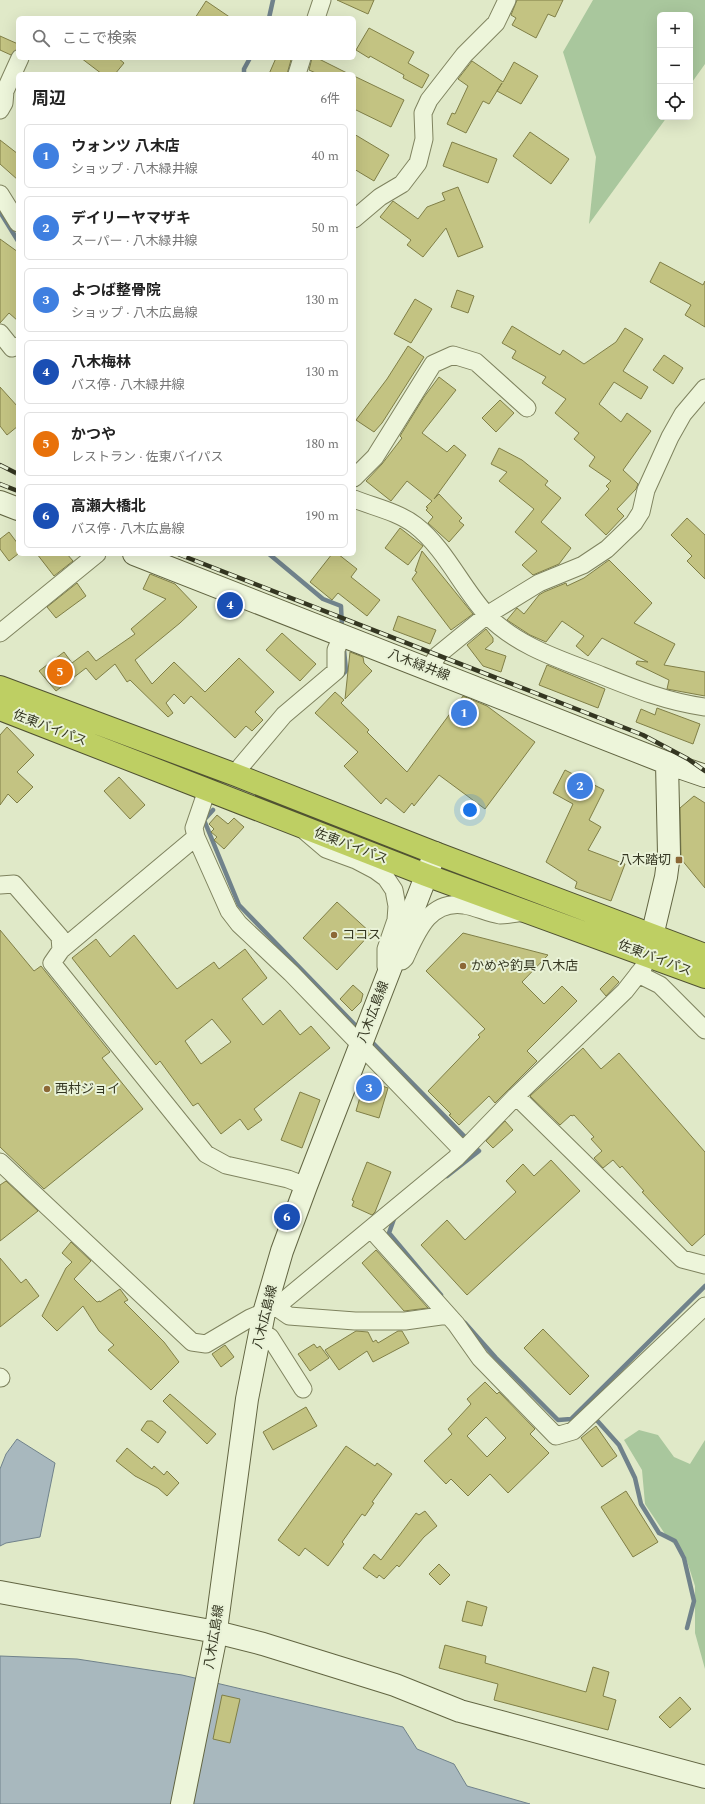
<!DOCTYPE html>
<html lang="ja">
<head>
<meta charset="utf-8">
<style>
  body { margin:0; font-family:Spectral,"Noto Sans JP",serif; background:#f2f2f2; color:#222 }
  .controls { position:absolute; right:12px; top:12px; display:grid; overflow:hidden; border-radius:6px; box-shadow:0 4px 16px #0002 }
  .controls button { width:36px; height:36px; display:grid; place-items:center; padding:0; border:0; border-bottom:1px solid #e0e0e0; background:#fff; color:#222; font:20px sans-serif }
  .you { position:absolute; left:470px; top:810px; width:14px; height:14px; margin:-10px; border:3px solid #fff; border-radius:50%; background:#1a73e8; box-shadow:0 0 0 6px #1a73e833 }
  .badge { display:grid; place-items:center; width:26px; height:26px; border-radius:50%; background:#ea580c; color:#fff; font-size:13px; font-weight:700 }
  .pin { position:absolute; translate:-50% -50%; border:2px solid #fff; box-shadow:0 1px 4px #0006 }
  .list { margin:0; padding:0; list-style:none }
  h2 { display:flex; justify-content:space-between; align-items:center; height:52px; margin:0; padding:0 16px; font-size:17px }
  h2 small { font-size:13px; font-weight:400; color:#767676 }
  .list li { display:grid; grid-template-columns:26px 1fr auto; gap:12px; align-items:center; box-sizing:border-box; height:64px; margin:0 8px 8px; padding:0 8px; border:1px solid #e0e0e0; border-radius:6px }
  .list b { display:block; font-size:15px; white-space:nowrap }
  .list p { margin:0; font-size:13px; white-space:nowrap; color:#767676 }
  .list em { font-size:13px; font-style:normal; color:#767676 }
  .icon { flex:none; width:22px; height:22px; fill:none; stroke:currentColor; stroke-width:2; stroke-linecap:round; stroke-linejoin:round }
  .map { position:relative; flex:none; width:705px; height:1804px; overflow:hidden }
  .search { position:absolute; background:#fff; box-shadow:0 4px 16px #0002; left:16px; top:16px; width:340px; height:44px; display:flex; align-items:center; gap:10px; box-sizing:border-box; padding:0 14px; border-radius:6px; color:#767676; font-size:15px }
  .panel { position:absolute; background:#fff; box-shadow:0 4px 16px #0002; left:16px; top:72px; width:340px; height:484px; border-radius:6px }
  .map>svg:first-child { display:block }
  .green { fill:#a9c79d }
  .water { fill:#a8b8be; stroke:#70828b }
  .lines { fill:none; stroke-linecap:round; stroke-linejoin:round }
  .stream { stroke:#70828b; stroke-width:4.5 }
  .building { fill:#c3c382; stroke:#807f47; fill-rule:evenodd }
  .street-casing { stroke:#7f835f; stroke-width:19 }
  .secondary-casing { stroke:#626542; stroke-width:24 }
  .highway-casing { stroke:#505232; stroke-width:24 }
  .street { stroke:#edf5da; stroke-width:17 }
  .secondary { stroke:#edf5da; stroke-width:22 }
  .highway { stroke:#becf63; stroke-width:22 }
  .rail-casing { stroke:#343621; stroke-width:4.5 }
  .rail { stroke:#e9f2d7; stroke-width:3; stroke-dasharray:9; stroke-linecap:butt }
  .poi-dot { fill:#8c6836; stroke:#e9f2d7; stroke-width:1.5 }
  .labels { text-anchor:middle; dominant-baseline:central; stroke-width:4; stroke-linejoin:round; paint-order:stroke }
  .street-label { font-size:13px; fill:#343621; stroke:#e9f2d7 }
  .poi-label { font-size:13px; fill:#343621; stroke:#e9f2d7; text-anchor:start }
</style>
</head>
<body>
<div class="map">
<svg width="705" height="1804" viewBox="0 0 705 1804">
  <rect width="100%" height="100%" fill="#e0e9c8"/>
  <path class="green" d="M593,0H705V64L690,85V15H660V117H667L589,224L596,157L563,52Z
    M639,1430L658,1435L674,1457L690,1464L705,1440V1669L695,1633V1586L685,1555L667,1537L645,1504L642,1470L624,1440Z"/>
  <path class="water" d="M17,1439L55,1463L40,1537L6,1543L0,1546V1469L6,1454Z
    M0,1656L77,1659L182,1675L403,1727L417,1749L454,1764L467,1786L530,1804H0Z"/>
  <g class="lines">
    <path class="stream" d="M269,18L273,0
      M244,74V69L250,58
      M0,212L18,241
      M269,554L323,599L341,606L342,628
      M341,676L346,671L344,650
      M213,810L204,820L239,905L359,1029
      M370,1040L468,1140
      M447,1176L479,1151L474,1146
      M395,1216L389,1233L441,1295
      M465,1323L496,1358L558,1420L571,1419L705,1286
      M593,1416L619,1445L635,1478L641,1504L659,1533L675,1541L684,1558L694,1601L687,1628"/>
  </g>
  <path class="building" d="M337,0H374L368,14Z
    M517,0H563L555,17L548,14L536,38L512,25L516,18L511,15Z
    M206,1L231,18H195Z
    M369,28L414,52L408,63L429,75L422,88L403,78L404,75L370,56L369,58L356,50Z
    M0,36L18,44L17,49L11,55L0,50Z
    M81,58H118L124,63L115,74H102Z
    M276,58H286L291,60L287,74H269Z
    M312,58H317L349,74H318L309,70Z
    M472,61L503,82L514,62L538,76L521,104L497,91L502,83L489,104L483,101L466,133L447,124L452,113L455,114L468,86L458,79Z
    M354,76L404,100L391,127L354,109Z
    M530,132L569,159L551,184L513,156Z
    M354,134L389,155L374,181L354,169Z
    M0,140L18,154V180L0,164Z
    M452,142L497,159L488,183L443,166Z
    M458,187L483,247L458,257L446,228L423,257L407,245L411,240L380,217L393,201L418,219L427,207L445,200L442,193Z
    M0,239L18,252V321L9,313L0,323Z
    M660,262L703,285L705,281V327L685,315L691,305L650,282Z
    M457,290L474,296L468,313L451,307Z
    M415,299L432,309L411,343L394,334Z
    M512,326L560,355L563,350L584,364L616,342L625,328L643,339L623,371L648,387L641,399L614,382L599,404L621,422L627,413L651,431L623,470L638,484L636,489L617,509L624,516L606,535L585,515L609,489L606,486L611,481L589,466L595,457L574,439L579,433L555,413L566,399L542,383L546,377L512,358L516,351L502,343Z
    M408,346L424,357L382,423L374,432L356,420L387,379Z
    M664,355L683,368L673,384L653,370Z
    M439,377L456,390L422,433L447,452L454,445L466,455L434,499L439,494L462,518L459,521L464,525L449,542L428,523L433,517L426,510L428,508L426,507L432,501L407,481L391,501L366,481L382,464L402,438L400,436L424,397Z
    M0,387L18,407V426L7,435L0,426Z
    M500,400L514,413L496,432L482,418Z
    M499,448L522,460L548,481L545,485L561,498L541,522L571,548L559,564L533,575L522,565L537,551L515,532L534,509L499,481L507,472L491,464Z
    M687,518L705,535V579L687,561L692,556L671,535Z
    M400,528L423,546L408,565L385,548Z
    M9,532L18,544V554L9,561L0,549V539Z
    M422,551L473,614L451,630L412,579L417,572L415,571Z
    M37,554H67L73,561L54,576Z
    M332,554H338L357,569L351,577L380,600L367,616L338,593L332,600L310,582Z
    M609,560L652,603L634,623L675,644L664,665L705,672V696L667,689L669,680L636,664L637,661L648,662L602,638L588,656L576,646L584,636L562,621L546,642L530,635L507,620L517,608L524,614L539,595L544,592L566,583L567,586L584,578Z
    M150,574L175,584L197,607L180,623L135,660L152,684L174,662L205,692L239,658L274,692L255,712L263,720L252,731L246,726L235,738L191,696L184,704L174,694L166,703L173,713L168,717L130,680L127,682L115,664L96,680L86,668L56,691L39,671L64,652L72,663L88,651L96,661L135,634L131,629L166,599L143,589Z
    M77,583L86,596L56,618L47,607Z
    M398,616L436,630L430,644L393,630Z
    M486,629L493,638V642L485,649L506,656L501,672L483,666L467,645Z
    M282,633L316,664L300,681L266,650Z
    M350,652L363,657L364,663L372,671L345,699Z
    M547,665L605,689L598,708L539,685Z
    M335,692L344,700L341,703L369,730L367,732L407,772L463,696L487,706L535,742L485,809L439,775L414,806L412,803L404,813L386,798L381,804L344,766L358,752L315,713Z
    M657,708L700,724L693,744L636,722L641,709L655,715Z
    M7,727L34,755L17,772L33,787L17,803L8,794L0,805V735Z
    M565,770L604,790L589,820L601,827L588,850L625,864L611,901L575,888L577,882L546,862L573,804L553,793Z
    M119,777L145,805L130,819L104,791Z
    M694,796L705,803V888L681,859L680,808Z
    M217,815L228,824L234,818L244,827L224,849L214,840L217,837L211,832L214,829L209,824Z
    M337,902L371,933L337,970L303,938Z
    M0,930L34,971L41,966L110,1052L102,1058L143,1109L44,1189L0,1147Z
    M463,933L548,955L522,982L544,1004L562,986L577,1001L527,1051L537,1061L495,1103L489,1096L459,1125L449,1115L451,1114L428,1091L480,1037L478,1035L485,1029L426,971Z
    M134,935L177,989L214,962L219,969L245,949L267,978L242,999L263,1025L280,1010L300,1035L311,1026L330,1048L254,1109L262,1120L248,1130L240,1119L221,1134L198,1103L193,1106L160,1061L156,1065L72,958L96,939L110,957ZM212,1019L231,1042L201,1064L185,1041Z
    M613,976L619,982L606,996L600,989Z
    M353,985L363,994L361,1002L352,1011L340,999Z
    M583,1048L601,1069L619,1053L705,1152V1234L692,1246L642,1192L644,1191L622,1166L620,1168L613,1160L603,1168L594,1158L602,1151L591,1139L594,1137L574,1115L572,1116L571,1115L560,1125L530,1096Z
    M365,1080L388,1088L379,1118L356,1111Z
    M300,1092L320,1100L302,1148L281,1140Z
    M505,1121L513,1130L493,1148L486,1141Z
    M551,1160L580,1191L467,1295L421,1245L447,1220L465,1240L516,1192L506,1181L523,1164L534,1176Z
    M367,1162L391,1172L375,1212L372,1215L352,1206L354,1201L352,1200Z
    M6,1181L38,1211L0,1241V1185Z
    M71,1242L91,1261L74,1279L97,1302L100,1301V1302L120,1289L128,1300L124,1302L164,1342L179,1362L151,1390L108,1350L114,1345L99,1331L83,1306L57,1331L42,1316L66,1268L72,1262L62,1253Z
    M376,1250L428,1308L404,1311L362,1263Z
    M0,1258L21,1283L26,1279L39,1296L0,1327Z
    M543,1329L589,1376L570,1395L524,1348Z
    M356,1331L368,1332L373,1342L376,1340L378,1343L398,1331H402L409,1343L373,1362L367,1351L339,1370L325,1350Z
    M314,1344L317,1348L320,1346L329,1358L310,1371L298,1354Z
    M225,1345L234,1357L221,1367L212,1354Z
    M485,1382L497,1394L499,1392L535,1429L530,1434L549,1453L508,1493L490,1474L468,1496L451,1479L446,1484L424,1461L452,1434L448,1429L471,1404L467,1399ZM486,1417L506,1438L487,1457L467,1436Z
    M170,1394L216,1434L207,1444L163,1401Z
    M306,1407L317,1426L273,1450L263,1432Z
    M147,1421H152L166,1432L158,1443L141,1430Z
    M596,1426L617,1456L602,1467L581,1438Z
    M346,1446L375,1466L377,1463L392,1474L372,1502L374,1503L365,1516L362,1514L342,1542L344,1544L328,1566L305,1548L299,1556L278,1540Z
    M127,1448L152,1469L154,1466L164,1475L167,1471L179,1483L167,1496L158,1488L135,1476L116,1461Z
    M626,1491L658,1542L633,1557L601,1507Z
    M425,1511L437,1526L424,1537L399,1567L397,1565L384,1579L379,1575L377,1578L363,1568L374,1554L381,1560L416,1513L419,1515Z
    M439,1564L450,1575L440,1585L429,1574Z
    M467,1601L487,1607L482,1626L462,1621Z
    M445,1645L486,1656L485,1663L586,1692L593,1667L609,1672L603,1696L616,1700L608,1730L494,1700L498,1684L439,1668Z
    M222,1695L240,1699L230,1743L213,1739Z
    M680,1697L691,1709L670,1728L659,1717Z"/>
  <g class="lines">
    <g class="street-casing">
      <path id="street" d="M316,18L322,0
        M297,74L302,58
        M0,110L4,103L5,91L20,58
        M0,194L18,223
        M354,219L380,197L402,184L418,163L424,139L423,113L429,100L464,55L496,23L507,0
        M0,333L12,348L18,346
        M354,478L375,457L433,364L453,355L476,362L527,408
        M354,499C374,507 398,512 415,525C445,548 462,588 487,615C517,646 559,659 598,674C633,688 667,702 705,707
        M0,633L97,554
        M429,669L438,655L487,615L539,583L583,565L607,549L634,523L641,512L646,490L670,437L683,414L705,388
        M236,775L241,766L284,715L336,671V650L342,636
        M207,790L194,828L196,837L229,911L239,924L291,973L463,1151
        M306,832L326,849L356,860L375,870L386,878L394,890L397,906L396,920L386,949V967
        M0,885L14,884L60,937L61,950L52,963L206,1154L226,1165L288,1179L306,1186
        M61,950L196,837
        M402,961L405,958C417,932 429,900 464,905C476,907 488,913 500,915C508,915 517,913 525,912
        M638,974L660,985L705,1030
        M516,1096L682,1259L705,1265
        M0,1162L192,1342L206,1344L250,1318L276,1307L456,1158L516,1096L625,991L643,968L648,955
        M371,1229L456,1324L480,1358L556,1436L573,1431L705,1306
        M276,1307L289,1316L355,1321H405L448,1315
        M260,1332L270,1337L303,1389
        M0,1377L1,1378"/>
    </g>
    <g class="secondary-casing">
      <path id="secondary" d="M0,502L18,509
        M134,554L667,763L705,776
        M648,953L666,877L669,854L667,763
        M0,1592L216,1632L263,1644L395,1685L460,1711L705,1777
        M182,1804L214,1645L247,1399L264,1313L282,1251L306,1186L435,853"/>
    </g>
    <g class="highway-casing">
      <path id="highway" d="M0,687L236,775L435,853L705,955
        M0,709L426,875L705,977"/>
    </g>
    <use href="#street" class="street"/>
    <use href="#secondary" class="secondary"/>
    <use href="#highway" class="highway"/>
    <g class="rail-casing">
      <path id="rail" d="M0,465L18,474
        M0,484L18,491
        M178,554L643,735L688,759L705,771"/>
    </g>
    <use href="#rail" class="rail"/>
  </g>
  <g class="poi-dot">
    <rect x="675" y="856" width="8" height="8" rx="2"/>
    <circle cx="334" cy="935" r="4"/>
    <circle cx="463" cy="966" r="4"/>
    <circle cx="47" cy="1089" r="4"/>
  </g>
  <g class="labels">
    <g class="street-label">
      <text transform="translate(419 665) rotate(21)">八木緑井線</text>
      <text transform="translate(50 728) rotate(21)">佐東バイパス</text>
      <text transform="translate(351 846) rotate(21)">佐東バイパス</text>
      <text transform="translate(655 958) rotate(21)">佐東バイパス</text>
      <text transform="translate(373 1012) rotate(-69)">八木広島線</text>
      <text transform="translate(265 1317) rotate(-76)">八木広島線</text>
      <text transform="translate(214 1637) rotate(-81)">八木広島線</text>
    </g>
    <g class="poi-label">
      <text x="671" y="860" text-anchor="end">八木踏切</text>
      <text x="342" y="935">ココス</text>
      <text x="471" y="966">かめや釣具 八木店</text>
      <text x="55" y="1089">西村ジョイ</text>
    </g>
  </g>
</svg>
<div class="controls">
<button>+</button>
<button>−</button>
<button><svg class="icon" aria-label="locate" viewBox="0 0 24 24"><circle cx="12" cy="12" r="6"/><path d="M12 2v4M12 18v4M2 12h4M18 12h4"/></svg></button>
</div>
<div class="you"></div>
<div class="pin badge" style="left:464px;top:713px;background:#3f7fe0">1</div>
<div class="pin badge" style="left:580px;top:786px;background:#3f7fe0">2</div>
<div class="pin badge" style="left:369px;top:1088px;background:#3f7fe0">3</div>
<div class="pin badge" style="left:230px;top:605px;background:#1a4fb4">4</div>
<div class="pin badge" style="left:60px;top:672px;background:#e8710a">5</div>
<div class="pin badge" style="left:287px;top:1217px;background:#1a4fb4">6</div>
<div class="search"><svg class="icon" aria-label="search" viewBox="0 0 24 24"><circle cx="10" cy="10" r="6"/><path d="M15 15l6 6"/></svg>ここで検索</div>
<section class="panel">
<h2>周辺<small>6件</small></h2>
<ul class="list">
<li><span class="badge" style="background:#3f7fe0">1</span><div><b>ウォンツ 八木店</b><p>ショップ · 八木緑井線</p></div><em>40 m</em></li>
<li><span class="badge" style="background:#3f7fe0">2</span><div><b>デイリーヤマザキ</b><p>スーパー · 八木緑井線</p></div><em>50 m</em></li>
<li><span class="badge" style="background:#3f7fe0">3</span><div><b>よつば整骨院</b><p>ショップ · 八木広島線</p></div><em>130 m</em></li>
<li><span class="badge" style="background:#1a4fb4">4</span><div><b>八木梅林</b><p>バス停 · 八木緑井線</p></div><em>130 m</em></li>
<li><span class="badge" style="background:#e8710a">5</span><div><b>かつや</b><p>レストラン · 佐東バイパス</p></div><em>180 m</em></li>
<li><span class="badge" style="background:#1a4fb4">6</span><div><b>高瀬大橋北</b><p>バス停 · 八木広島線</p></div><em>190 m</em></li>
</ul>
</section>
</div>
</body>
</html>
